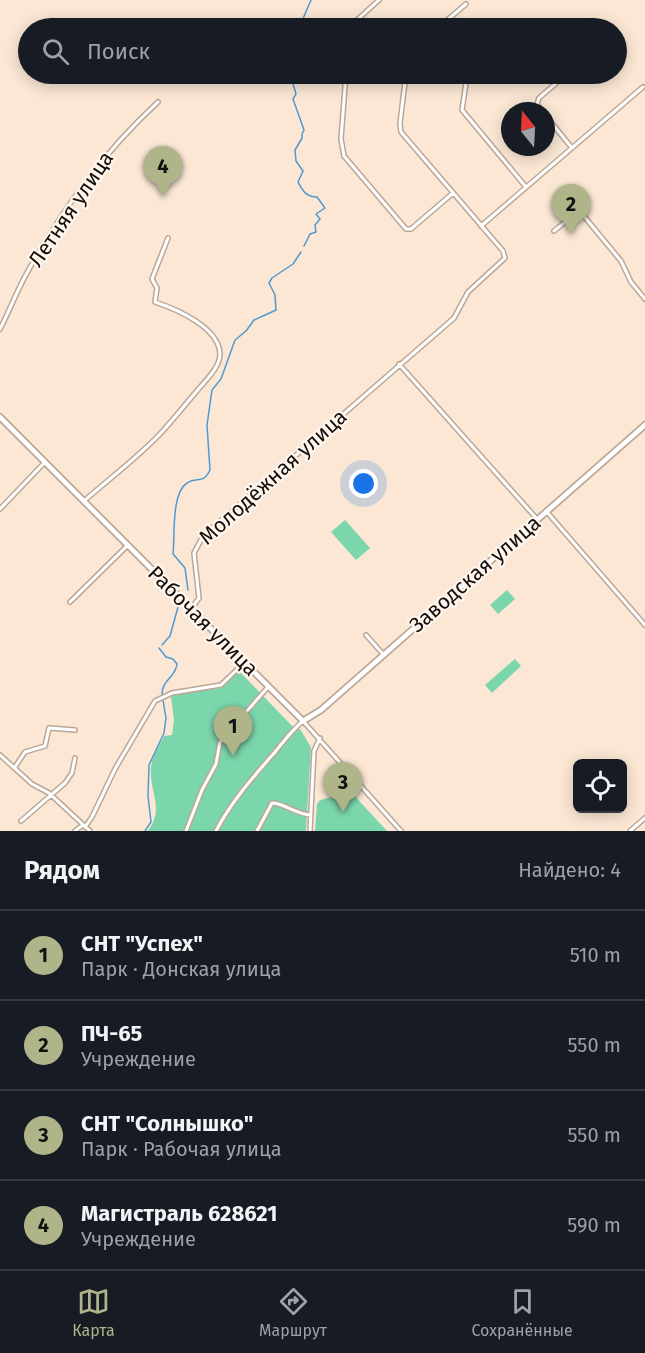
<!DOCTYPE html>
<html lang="ru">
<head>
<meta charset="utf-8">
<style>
  body { margin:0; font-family:"Fira Sans",sans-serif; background:#242831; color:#f1f3f6 }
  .controls { position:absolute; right:18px; bottom:18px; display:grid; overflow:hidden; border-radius:9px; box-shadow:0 3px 15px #0003 }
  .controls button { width:54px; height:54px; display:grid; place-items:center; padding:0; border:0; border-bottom:2px solid #363941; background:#171b24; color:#f1f3f6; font:30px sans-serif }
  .compass { position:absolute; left:501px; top:102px; width:54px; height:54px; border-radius:50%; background:#171b24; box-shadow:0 3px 15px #0003; rotate:342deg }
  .you { position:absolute; left:364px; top:484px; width:21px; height:21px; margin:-15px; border:4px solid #fff; border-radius:50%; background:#1a73e8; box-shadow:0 0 0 9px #1a73e833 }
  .badge { display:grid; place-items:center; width:39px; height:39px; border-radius:50%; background:#b0b489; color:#111; font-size:20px; font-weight:700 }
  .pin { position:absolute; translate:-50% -50px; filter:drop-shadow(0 2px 3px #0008) }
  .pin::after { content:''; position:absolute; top:32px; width:21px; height:18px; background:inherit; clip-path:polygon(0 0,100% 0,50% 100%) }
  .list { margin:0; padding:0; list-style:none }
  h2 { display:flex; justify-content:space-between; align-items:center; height:78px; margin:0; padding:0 24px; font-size:26px }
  h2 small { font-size:20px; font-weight:400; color:#9ea1a6 }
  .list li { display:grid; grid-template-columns:39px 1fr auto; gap:18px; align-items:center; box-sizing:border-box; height:90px; padding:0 24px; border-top:2px solid #363941 }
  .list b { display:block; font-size:22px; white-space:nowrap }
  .list p { margin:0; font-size:20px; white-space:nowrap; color:#9ea1a6 }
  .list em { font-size:20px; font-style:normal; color:#9ea1a6 }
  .icon { flex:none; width:33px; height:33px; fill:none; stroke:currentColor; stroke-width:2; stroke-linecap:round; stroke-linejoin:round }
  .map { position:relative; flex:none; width:645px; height:831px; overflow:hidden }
  .search { position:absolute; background:#171b24; box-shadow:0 3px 15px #0003; left:18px; right:18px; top:18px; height:66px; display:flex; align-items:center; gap:15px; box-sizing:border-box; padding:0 21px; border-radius:33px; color:#9ea1a6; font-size:22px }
  .sheet { height:438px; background:#171b24 }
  nav { display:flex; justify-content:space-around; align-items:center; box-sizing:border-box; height:84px; border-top:2px solid #363941; background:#171b24; font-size:16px; color:#9ea1a6 }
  nav a { display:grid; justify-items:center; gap:3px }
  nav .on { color:#b0b489 }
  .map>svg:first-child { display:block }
  .green { fill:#7bd6ac }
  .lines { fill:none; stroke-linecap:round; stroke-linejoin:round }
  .stream { stroke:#5099d1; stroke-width:1.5 }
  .street-casing { stroke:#bba796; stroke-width:6 }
  .secondary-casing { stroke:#bba796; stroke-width:8 }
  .street { stroke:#fff; stroke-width:3 }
  .secondary { stroke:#fff; stroke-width:4.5 }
  .labels { text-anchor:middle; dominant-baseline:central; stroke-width:4.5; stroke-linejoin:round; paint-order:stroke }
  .street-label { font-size:21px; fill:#130d07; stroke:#fff6ef }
</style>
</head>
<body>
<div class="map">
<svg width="645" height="831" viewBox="0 0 645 831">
  <rect width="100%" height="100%" fill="#fbe7d4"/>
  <path class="green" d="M345,520L370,548L356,560L331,532Z
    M507,590L515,599L498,614L490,605Z
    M515,659L521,666L492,693L485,685Z
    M239,671L295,729H300L311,747L306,831H148C165,807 149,793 151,767C152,757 160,745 164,736L172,735L174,720L171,697L173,694L223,686Z
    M351,792L387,831H315L317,804L320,800Z"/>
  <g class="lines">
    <path class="stream" d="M299,28L311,0
      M295,74L291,77L296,94L293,99L304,130L302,134V138L295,150L296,161L303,171L298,182C303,191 306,197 317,197L325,208L316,214L320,219L315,225L316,232L310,234L304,246
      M188,590L185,568L173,554C175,537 171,493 187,483C197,476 203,485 210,470L207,425L212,390L221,379L235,340L246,331L254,320L276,310L275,295L269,283L272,278L293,264L301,252
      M162,645L170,636L178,607
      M159,648L166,657L173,659L177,664C176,677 162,680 162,694
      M145,831L151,822L148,796L149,765L164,733L166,718L163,700"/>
    <g class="street-casing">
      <path id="street" d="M352,28L357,20L379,0
        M438,28L466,4
        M346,74L341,139L344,156L406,229H411L453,193
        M475,74L466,83L462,110L526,187
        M542,111L537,104L539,98L567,74
        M546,116L572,148
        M481,226L643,87
        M554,231L575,214L583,215L621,261L631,282L645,299
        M0,329C10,310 17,290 28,271C64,207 104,152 158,102
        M399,364L537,519
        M84,501C109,479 137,458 160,434C172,421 184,406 196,392C204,382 220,368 220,354C219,327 176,309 155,302L157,288L152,279L168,238
        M0,509L45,462
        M546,511L645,625
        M70,602L128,545
        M191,609L199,598L194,553L203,536L454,318L468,292L505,258L503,251L401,132L400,123L406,74
        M366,635L383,654
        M0,755L32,784L49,793L90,831
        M15,767L25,752L45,746L49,728L75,730
        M21,821L65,783L72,773L75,758
        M85,827L92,817L115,769L155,701L172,693L221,685L244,663
        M75,831L83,825
        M186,831L202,790L216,764L220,742L268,687
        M216,831C231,802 253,777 275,752C284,741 292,730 303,721L401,831
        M257,831L272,803C284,803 295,814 311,815
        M310,831L314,751L320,738
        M630,831L645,818"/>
    </g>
    <g class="secondary-casing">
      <path id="secondary" d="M0,417L303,721L321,710L645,425"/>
    </g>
    <use href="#street" class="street"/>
    <use href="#secondary" class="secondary"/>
  </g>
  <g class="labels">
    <g class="street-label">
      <text transform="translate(71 209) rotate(-56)">Летняя улица</text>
      <text transform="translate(273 477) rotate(-42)">Молодёжная улица</text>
      <text transform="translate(475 574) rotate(-41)">Заводская улица</text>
      <text transform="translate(203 621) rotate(45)">Рабочая улица</text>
    </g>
  </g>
</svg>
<div class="controls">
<button><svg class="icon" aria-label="locate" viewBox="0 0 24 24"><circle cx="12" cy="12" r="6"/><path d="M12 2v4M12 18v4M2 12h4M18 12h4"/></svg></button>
</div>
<svg class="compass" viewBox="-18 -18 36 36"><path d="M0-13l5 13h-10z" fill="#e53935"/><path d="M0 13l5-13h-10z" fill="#9ea1a6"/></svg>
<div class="you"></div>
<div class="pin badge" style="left:233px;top:756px">1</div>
<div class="pin badge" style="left:571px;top:234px">2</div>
<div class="pin badge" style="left:343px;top:812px">3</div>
<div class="pin badge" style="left:163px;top:196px">4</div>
<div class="search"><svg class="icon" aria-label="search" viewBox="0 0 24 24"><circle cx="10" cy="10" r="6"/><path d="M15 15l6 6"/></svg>Поиск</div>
</div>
<section class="sheet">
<h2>Рядом<small>Найдено: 4</small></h2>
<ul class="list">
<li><span class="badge">1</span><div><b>СНТ &quot;Успех&quot;</b><p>Парк · Донская улица</p></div><em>510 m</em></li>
<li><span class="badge">2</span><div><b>ПЧ-65</b><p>Учреждение</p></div><em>550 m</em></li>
<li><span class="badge">3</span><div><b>СНТ &quot;Солнышко&quot;</b><p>Парк · Рабочая улица</p></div><em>550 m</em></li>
<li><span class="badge">4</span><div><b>Магистраль 628621</b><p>Учреждение</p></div><em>590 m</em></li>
</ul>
</section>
<nav>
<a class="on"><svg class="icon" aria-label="map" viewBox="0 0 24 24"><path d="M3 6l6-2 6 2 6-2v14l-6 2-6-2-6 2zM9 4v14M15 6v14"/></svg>Карта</a>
<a><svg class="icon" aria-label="directions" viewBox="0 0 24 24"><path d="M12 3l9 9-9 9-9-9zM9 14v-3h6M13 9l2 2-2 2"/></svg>Маршрут</a>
<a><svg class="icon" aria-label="saved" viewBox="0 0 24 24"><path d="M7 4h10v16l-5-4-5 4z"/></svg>Сохранённые</a>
</nav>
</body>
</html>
